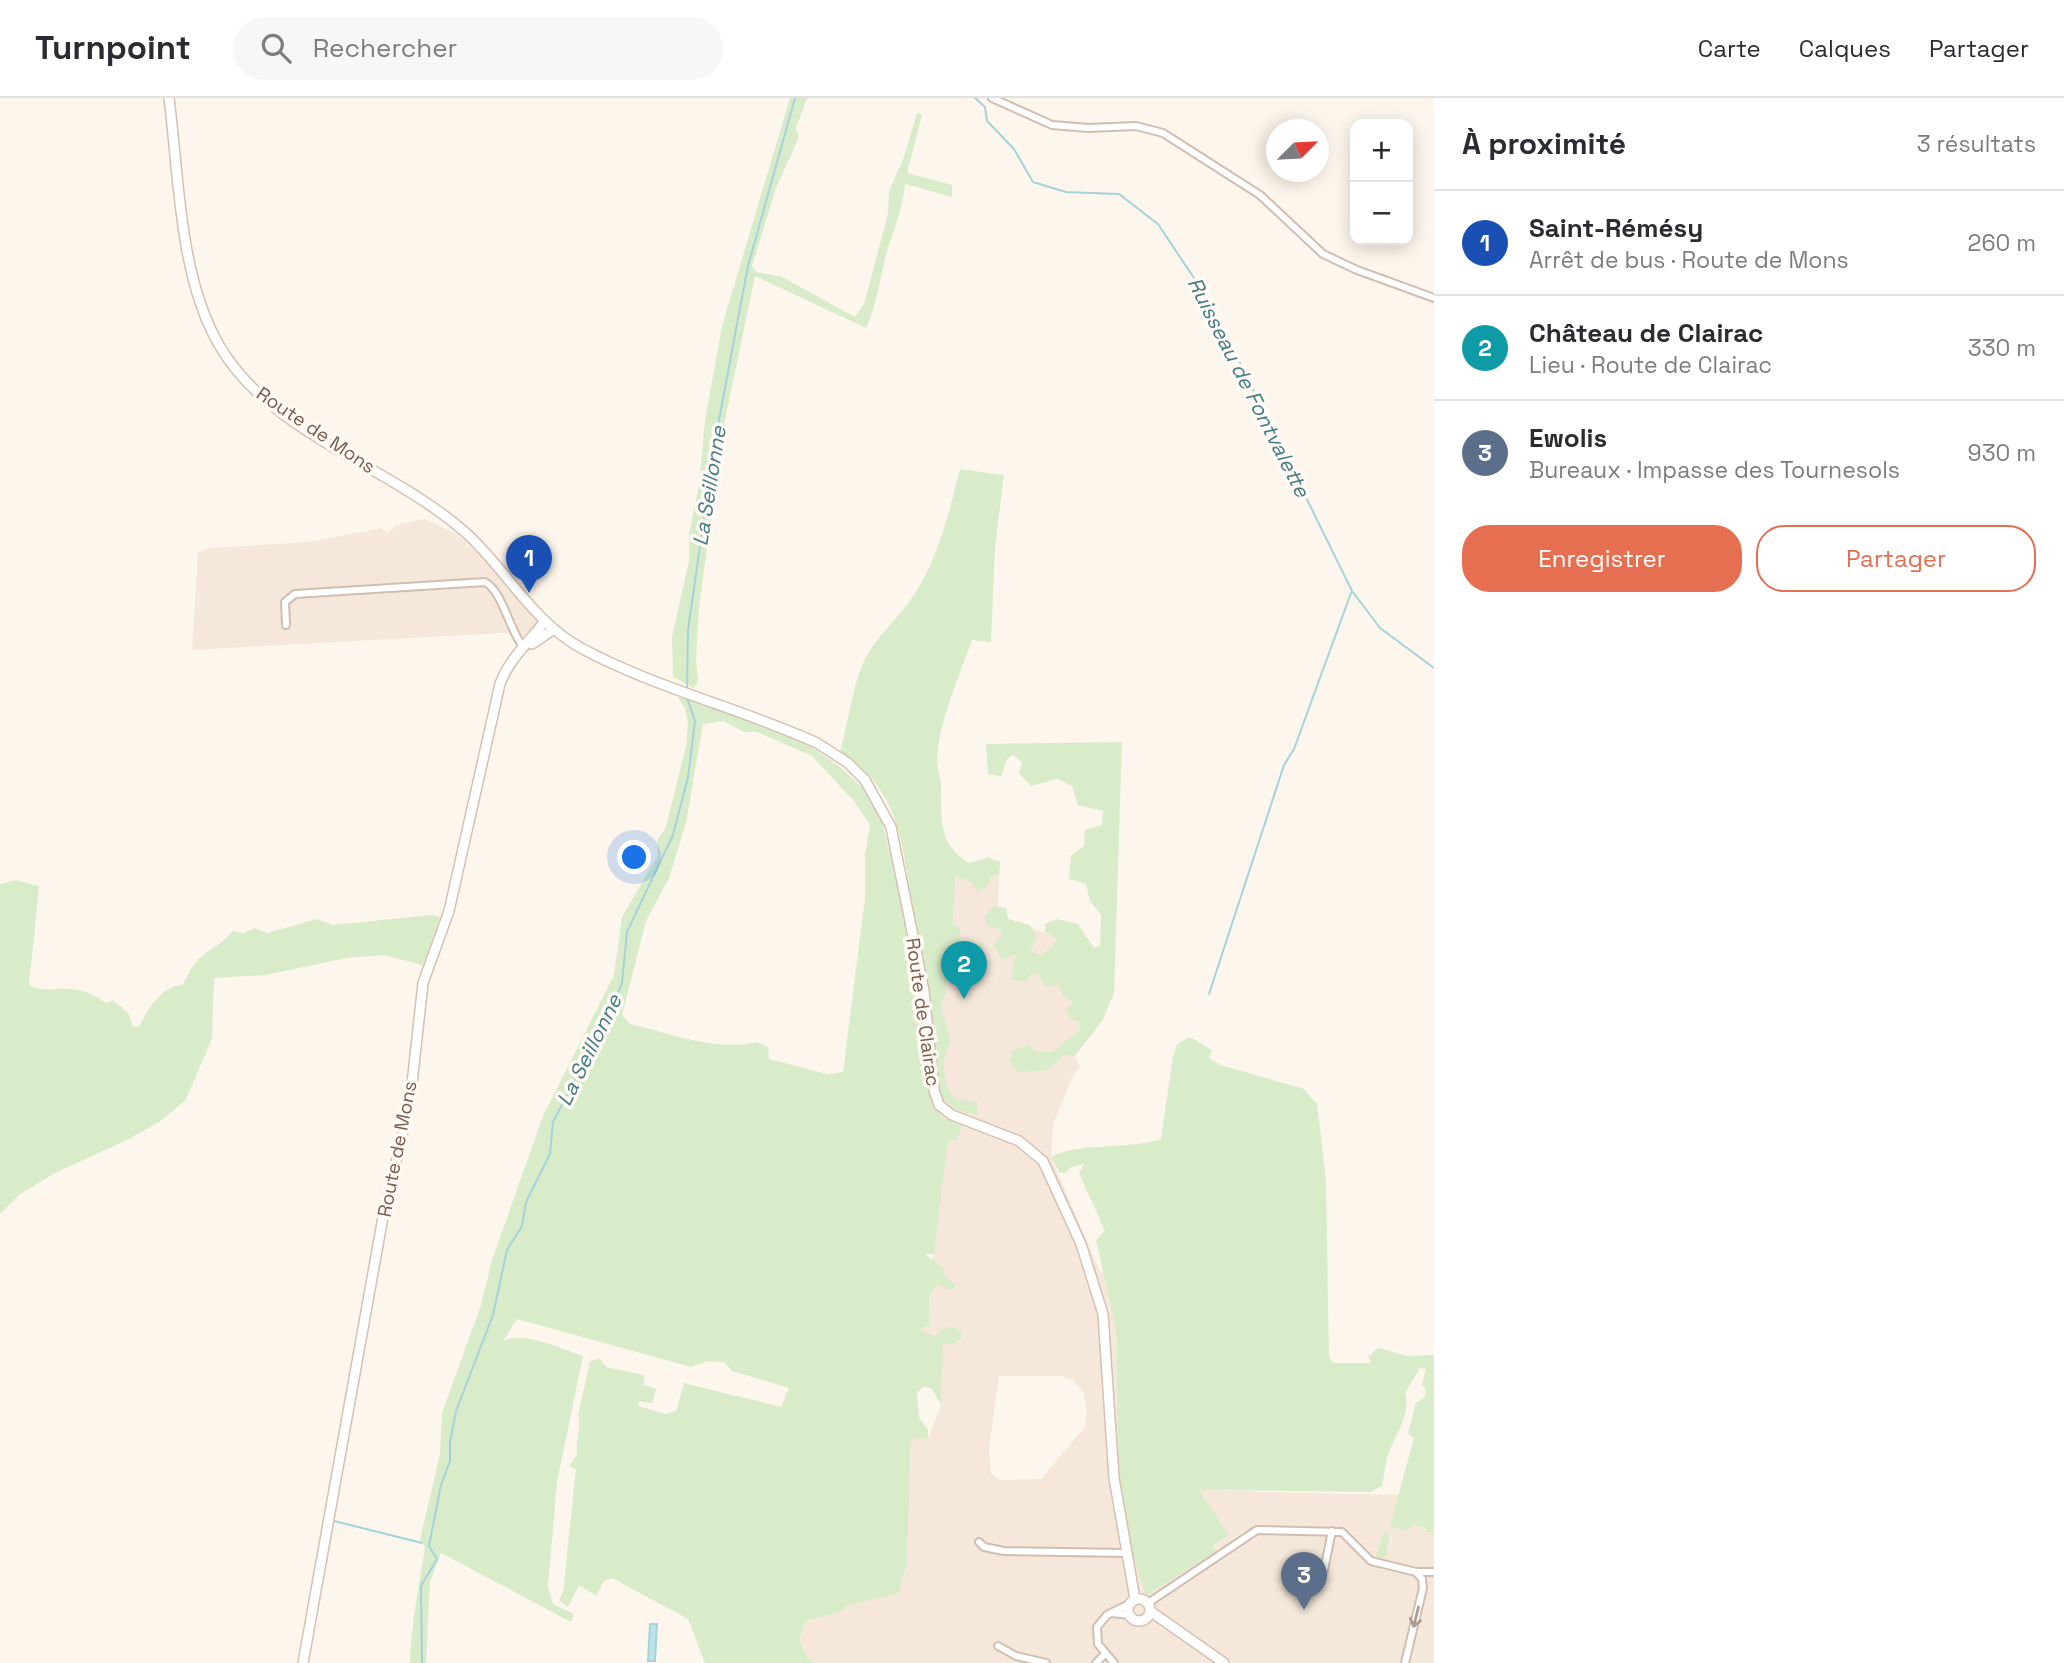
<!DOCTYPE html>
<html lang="fr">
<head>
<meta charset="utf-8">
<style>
  body { margin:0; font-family:"Space Grotesk",sans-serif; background:#f7f7f7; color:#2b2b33 }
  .controls { position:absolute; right:21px; top:21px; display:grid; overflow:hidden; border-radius:14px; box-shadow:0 4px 18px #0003 }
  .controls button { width:63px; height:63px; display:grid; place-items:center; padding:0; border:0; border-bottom:2px solid #e1e1e2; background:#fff; color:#2b2b33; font:35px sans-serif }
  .compass { position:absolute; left:1266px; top:21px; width:63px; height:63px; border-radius:50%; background:#fff; box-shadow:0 4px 18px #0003; rotate:66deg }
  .you { position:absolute; left:635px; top:760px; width:24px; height:24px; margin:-18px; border:5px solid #fff; border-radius:50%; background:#1a73e8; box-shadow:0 0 0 10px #1a73e833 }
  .badge { display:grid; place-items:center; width:46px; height:46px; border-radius:50%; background:#e76f51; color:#fff; font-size:23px; font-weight:700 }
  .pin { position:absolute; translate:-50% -58px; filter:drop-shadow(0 2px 4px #0008) }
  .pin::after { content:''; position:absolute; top:37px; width:24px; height:21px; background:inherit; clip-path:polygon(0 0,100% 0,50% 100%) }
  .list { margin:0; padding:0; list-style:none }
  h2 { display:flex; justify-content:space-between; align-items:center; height:91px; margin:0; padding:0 28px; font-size:30px }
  h2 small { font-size:23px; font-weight:400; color:#7c7c81 }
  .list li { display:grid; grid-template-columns:46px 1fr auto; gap:21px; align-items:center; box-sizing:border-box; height:105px; padding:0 28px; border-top:2px solid #e1e1e2 }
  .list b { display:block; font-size:26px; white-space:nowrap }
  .list p { margin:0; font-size:23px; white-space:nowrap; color:#7c7c81 }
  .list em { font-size:23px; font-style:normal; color:#7c7c81 }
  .actions { display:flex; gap:14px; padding:21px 28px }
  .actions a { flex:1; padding:16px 0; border:2px solid #e76f51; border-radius:28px; text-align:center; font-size:24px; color:#e76f51 }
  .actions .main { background:#e76f51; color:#fff }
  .icon { flex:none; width:38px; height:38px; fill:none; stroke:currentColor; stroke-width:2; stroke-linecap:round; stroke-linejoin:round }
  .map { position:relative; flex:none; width:1434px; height:1565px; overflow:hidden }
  header { display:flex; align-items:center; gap:42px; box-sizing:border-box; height:98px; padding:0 35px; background:#fff; border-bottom:2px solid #e1e1e2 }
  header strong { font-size:33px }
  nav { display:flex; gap:38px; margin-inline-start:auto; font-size:24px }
  .search { width:490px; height:63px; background:#f7f7f7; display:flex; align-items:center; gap:18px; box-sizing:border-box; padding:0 24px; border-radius:38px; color:#7c7c81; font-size:26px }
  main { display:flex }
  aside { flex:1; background:#fff }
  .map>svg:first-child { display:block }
  .residential { fill:#f5e8da; fill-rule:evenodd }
  .green { fill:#d8ecc9; fill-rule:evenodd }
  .water { fill:#bfe3e8; stroke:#a5d3da; stroke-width:2 }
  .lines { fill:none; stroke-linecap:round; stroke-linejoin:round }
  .stream { stroke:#a5d3da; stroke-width:2 }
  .street-casing { stroke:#d1beb0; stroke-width:10 }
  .secondary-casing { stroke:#d6c0b0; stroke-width:12 }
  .street { stroke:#fff; stroke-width:6 }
  .secondary { stroke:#fff; stroke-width:9 }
  .oneway { stroke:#af9d94 }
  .labels { text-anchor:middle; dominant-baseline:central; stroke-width:7; stroke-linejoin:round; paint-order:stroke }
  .street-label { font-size:19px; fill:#7a5c4d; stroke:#fffaf3 }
  .water-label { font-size:21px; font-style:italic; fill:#437c86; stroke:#fffaf3 }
</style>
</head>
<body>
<header>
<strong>Turnpoint</strong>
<div class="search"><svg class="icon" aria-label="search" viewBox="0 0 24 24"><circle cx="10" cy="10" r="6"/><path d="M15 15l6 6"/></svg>Rechercher</div>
<nav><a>Carte</a><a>Calques</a><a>Partager</a></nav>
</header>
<main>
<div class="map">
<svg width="1434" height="1565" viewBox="0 0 1434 1565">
  <rect width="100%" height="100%" fill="#fdf6ec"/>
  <path class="residential" d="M424,421L455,435L490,467L534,518L537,526L530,538L503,535L192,552L198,455L209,450L309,444L382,430L388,435L396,427Z
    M956,757L969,765L989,760L1000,764L998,809L1006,810L1008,821L1058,840L1094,850L1101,848L1114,895L1102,923L1075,957L1080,969L1073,978L1053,1026L1051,1059L1099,1171L1105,1177L1110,1196L1116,1231L1118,1370L1131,1449L1149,1496L1216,1453L1198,1392L1400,1397L1395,1416L1412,1427L1426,1430L1427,1434H1434V1565H816L807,1560L799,1542L806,1523L840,1514L847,1507L899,1495L907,1465L911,1340L928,1341L941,1307L935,1239L919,1231L929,1227L932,1161L948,1043L938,990L936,941ZM999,1278H1060L1073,1282L1084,1296L1087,1318L1084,1330L1041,1381L1000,1382L991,1376L989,1350Z"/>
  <path class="green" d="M790,0H807L796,30L799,39L776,90L752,168L757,174L782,179L855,219L864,206L888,116L889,93L903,62L917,15L922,17L907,75L952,87V99L905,86C903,110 895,128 888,150C880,178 878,203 866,230L755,178L724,327L699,510L696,561L698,583L694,590L673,579L672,539L689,463V437L699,387L705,322L722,228Z
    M960,371L1004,377L995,449L991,544L972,542C959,579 939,622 937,662C937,671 941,680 941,689C942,721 937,745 969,765L989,760L1000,764L999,777L990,779L989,786L978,794L971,784L955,778L953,826L960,829L961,846L982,845L984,856L979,866L965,865L958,853H947L946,894L941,909L951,944C940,960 942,986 955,1001L977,1004V1017C958,1012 945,1011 938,990C935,924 923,864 911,799C905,766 902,729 885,700C875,681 859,665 840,654C848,626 853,585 865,561C878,536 900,519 914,497C939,458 949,415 960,371Z
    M678,600H692L804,644L840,669L861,688L875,709L883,727L895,776L920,907L926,985L933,1008L945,1021L962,1027L957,1042L948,1043L934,1156H925L943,1170L945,1179L955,1186V1191L949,1192L937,1186L930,1196L929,1227L920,1231L935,1239L941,1232L952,1228L962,1234L960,1242L951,1247L943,1245L941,1307L932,1291L924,1288L917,1295L919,1319L928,1332V1341L911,1340L907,1465L899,1495L848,1507L840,1514L806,1523L799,1542L807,1560L816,1565H705L688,1521L612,1480L604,1483L596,1498L579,1487L568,1509L559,1502L563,1494L576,1371L569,1368L577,1357C575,1343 582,1329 578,1317L590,1264L599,1260L606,1269L644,1277V1287L656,1291L652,1305L640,1303L638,1308L665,1316L676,1313L684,1285L781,1309L789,1290L732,1273L724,1264L707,1263L691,1269L517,1221L503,1243C526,1233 560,1251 583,1258L557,1384L548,1489L553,1506L574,1516L571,1524L441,1455L430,1484L426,1565H410C411,1525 419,1489 425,1449L420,1442L440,1356L442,1315L481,1207L492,1162L543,1018L614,877L622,819L658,757L657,743L666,729L686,648L688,626L685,610ZM723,623L744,634H757L812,658L854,703L870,727L865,757V800L843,974L827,976L769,961L768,949L757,944C718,954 668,935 630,926L622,917L646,823L669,780L686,725L703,626Z
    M1122,644L1114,895L1102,923L1075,958L1064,957L1048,972L1018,974L1009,963L1013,953L1030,946L1033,953L1052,954L1080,932V924L1071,921L1066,911L1074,904L1063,898L1059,886L1046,889L1038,876H1031L1027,884L1011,881L1016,856L1002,862L994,847L1003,833L987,827L984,819L993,808L1006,810L1008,821L1030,827L1037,839L1030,853L1041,857L1051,850L1058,841L1045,834V826L1056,821L1078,826L1094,850L1100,848L1101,817L1090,803L1086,786L1069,781L1071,757L1084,748L1085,732L1102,727L1103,713L1078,707L1072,688L1057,681L1031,688L1019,675L1022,664L1013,657L1007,661L1001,678L988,676L986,646Z
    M16,782L39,788L29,887C48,899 73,879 106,905L113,902L128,915L133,928L139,929C148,911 160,889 182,887C187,880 189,873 194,867C204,852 222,848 232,833L244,835L255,830L267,835L317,821L332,827L431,817L440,819L423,867L384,857L347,860L265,877L214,880L212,941L185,1003L159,1024L127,1042L53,1076L19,1097L0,1116V786Z
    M1190,939L1212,952L1209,960L1220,967L1304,991L1317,1006L1326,1081L1329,1258L1333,1265H1371L1368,1259L1378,1250L1408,1258L1434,1257V1434H1426V1430L1413,1427L1406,1433L1390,1428L1414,1340L1408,1336L1416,1305L1424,1300L1426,1293L1422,1286L1426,1271L1420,1270L1405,1295C1412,1317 1393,1340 1387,1360C1385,1369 1384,1379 1382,1388L1371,1394L1199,1392L1229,1437L1213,1447L1216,1453L1149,1496H1145L1131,1449L1118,1370L1116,1231L1096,1142L1105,1133L1079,1075L1084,1066L1071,1069L1065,1075H1060L1051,1059C1077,1044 1130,1052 1161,1041L1173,958L1177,946Z
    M1384,1433L1389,1436L1387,1455L1380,1463L1376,1459Z"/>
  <path class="water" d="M650,1526H657L655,1563H648Z"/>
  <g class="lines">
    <path class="stream" d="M975,0L985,9L987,23L1014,51L1033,84L1066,94L1119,96L1158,126L1210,204L1352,493L1380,530L1434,570
      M687,591L688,532L715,343L748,168L795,0
      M1209,896L1284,667L1294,651L1351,495
      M334,1423L422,1445
      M422,1565L421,1488L437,1461L429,1448L441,1387L450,1363V1344L456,1313L493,1217L507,1152L522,1128L526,1104L550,1056L553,1024L597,939L600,923L613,906L622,885L627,834L673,737L688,679L695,623L687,600"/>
    <g class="street-casing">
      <path id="street" d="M992,0L1052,27L1088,30L1136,28L1163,35L1260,97L1323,156L1357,172L1434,200
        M286,527L285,504L295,496L485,484C503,494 509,532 524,550
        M979,1444L984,1449L1004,1453L1126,1455
        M1315,1487L1324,1472L1332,1433
        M1148,1505L1257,1432L1342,1434L1371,1463L1416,1474H1434
        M1112,1515L1130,1517
        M998,1548L1016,1558L1046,1565
        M1096,1565L1105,1556
        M1114,1565L1098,1546L1097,1529L1107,1517L1129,1506
        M1405,1565L1423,1490L1422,1481L1416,1474"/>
    </g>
    <g class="secondary-casing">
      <path id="secondary" d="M169,0C179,79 179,178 219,247C271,337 391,368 466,435C506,471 532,523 581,550C655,590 740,610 817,645L848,665L865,682L891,729L924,893L934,992L939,1007L952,1017L1019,1043L1043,1063L1081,1146L1103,1216L1114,1380L1135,1501
        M532,546L554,531
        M1128 1512a11 11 0 1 1 22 0a11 11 0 1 1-22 0Z
        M1150,1513L1224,1565
        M303,1565L383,1119L410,1004L423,885L449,813L500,586C509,561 529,544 545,523"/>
    </g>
    <use href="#street" class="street"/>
    <use href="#secondary" class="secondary"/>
  </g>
  <defs><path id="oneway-shaft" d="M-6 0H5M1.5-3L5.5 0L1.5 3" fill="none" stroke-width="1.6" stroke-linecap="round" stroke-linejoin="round" transform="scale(1.75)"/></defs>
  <use class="oneway" href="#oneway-shaft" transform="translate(1416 1519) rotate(104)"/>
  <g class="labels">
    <g class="street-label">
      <text transform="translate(316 332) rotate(34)">Route de Mons</text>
      <text transform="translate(923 914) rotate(82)">Route de Clairac</text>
      <text transform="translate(397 1051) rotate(-79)">Route de Mons</text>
    </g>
    <g class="water-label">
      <text transform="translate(1249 289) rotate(63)">Ruisseau de Fontvalette</text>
      <text transform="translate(709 388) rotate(-81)">La Seillonne</text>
      <text transform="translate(589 952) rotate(-64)">La Seillonne</text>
    </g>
  </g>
</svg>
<div class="controls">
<button>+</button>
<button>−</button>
</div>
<svg class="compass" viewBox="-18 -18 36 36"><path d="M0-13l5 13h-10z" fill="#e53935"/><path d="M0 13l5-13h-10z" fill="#7c7c81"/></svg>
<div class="you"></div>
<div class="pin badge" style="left:529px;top:495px;background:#1a4fb4">1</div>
<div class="pin badge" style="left:964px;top:901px;background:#0f9aa8">2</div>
<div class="pin badge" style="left:1304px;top:1512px;background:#5c6f8a">3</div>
</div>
<aside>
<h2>À proximité<small>3 résultats</small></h2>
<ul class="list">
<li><span class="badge" style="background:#1a4fb4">1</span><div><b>Saint-Rémésy</b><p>Arrêt de bus · Route de Mons</p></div><em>260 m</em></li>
<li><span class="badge" style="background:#0f9aa8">2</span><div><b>Château de Clairac</b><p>Lieu · Route de Clairac</p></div><em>330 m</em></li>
<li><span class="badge" style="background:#5c6f8a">3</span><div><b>Ewolis</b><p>Bureaux · Impasse des Tournesols</p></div><em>930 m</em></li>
</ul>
<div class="actions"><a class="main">Enregistrer</a><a>Partager</a></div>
</aside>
</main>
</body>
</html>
